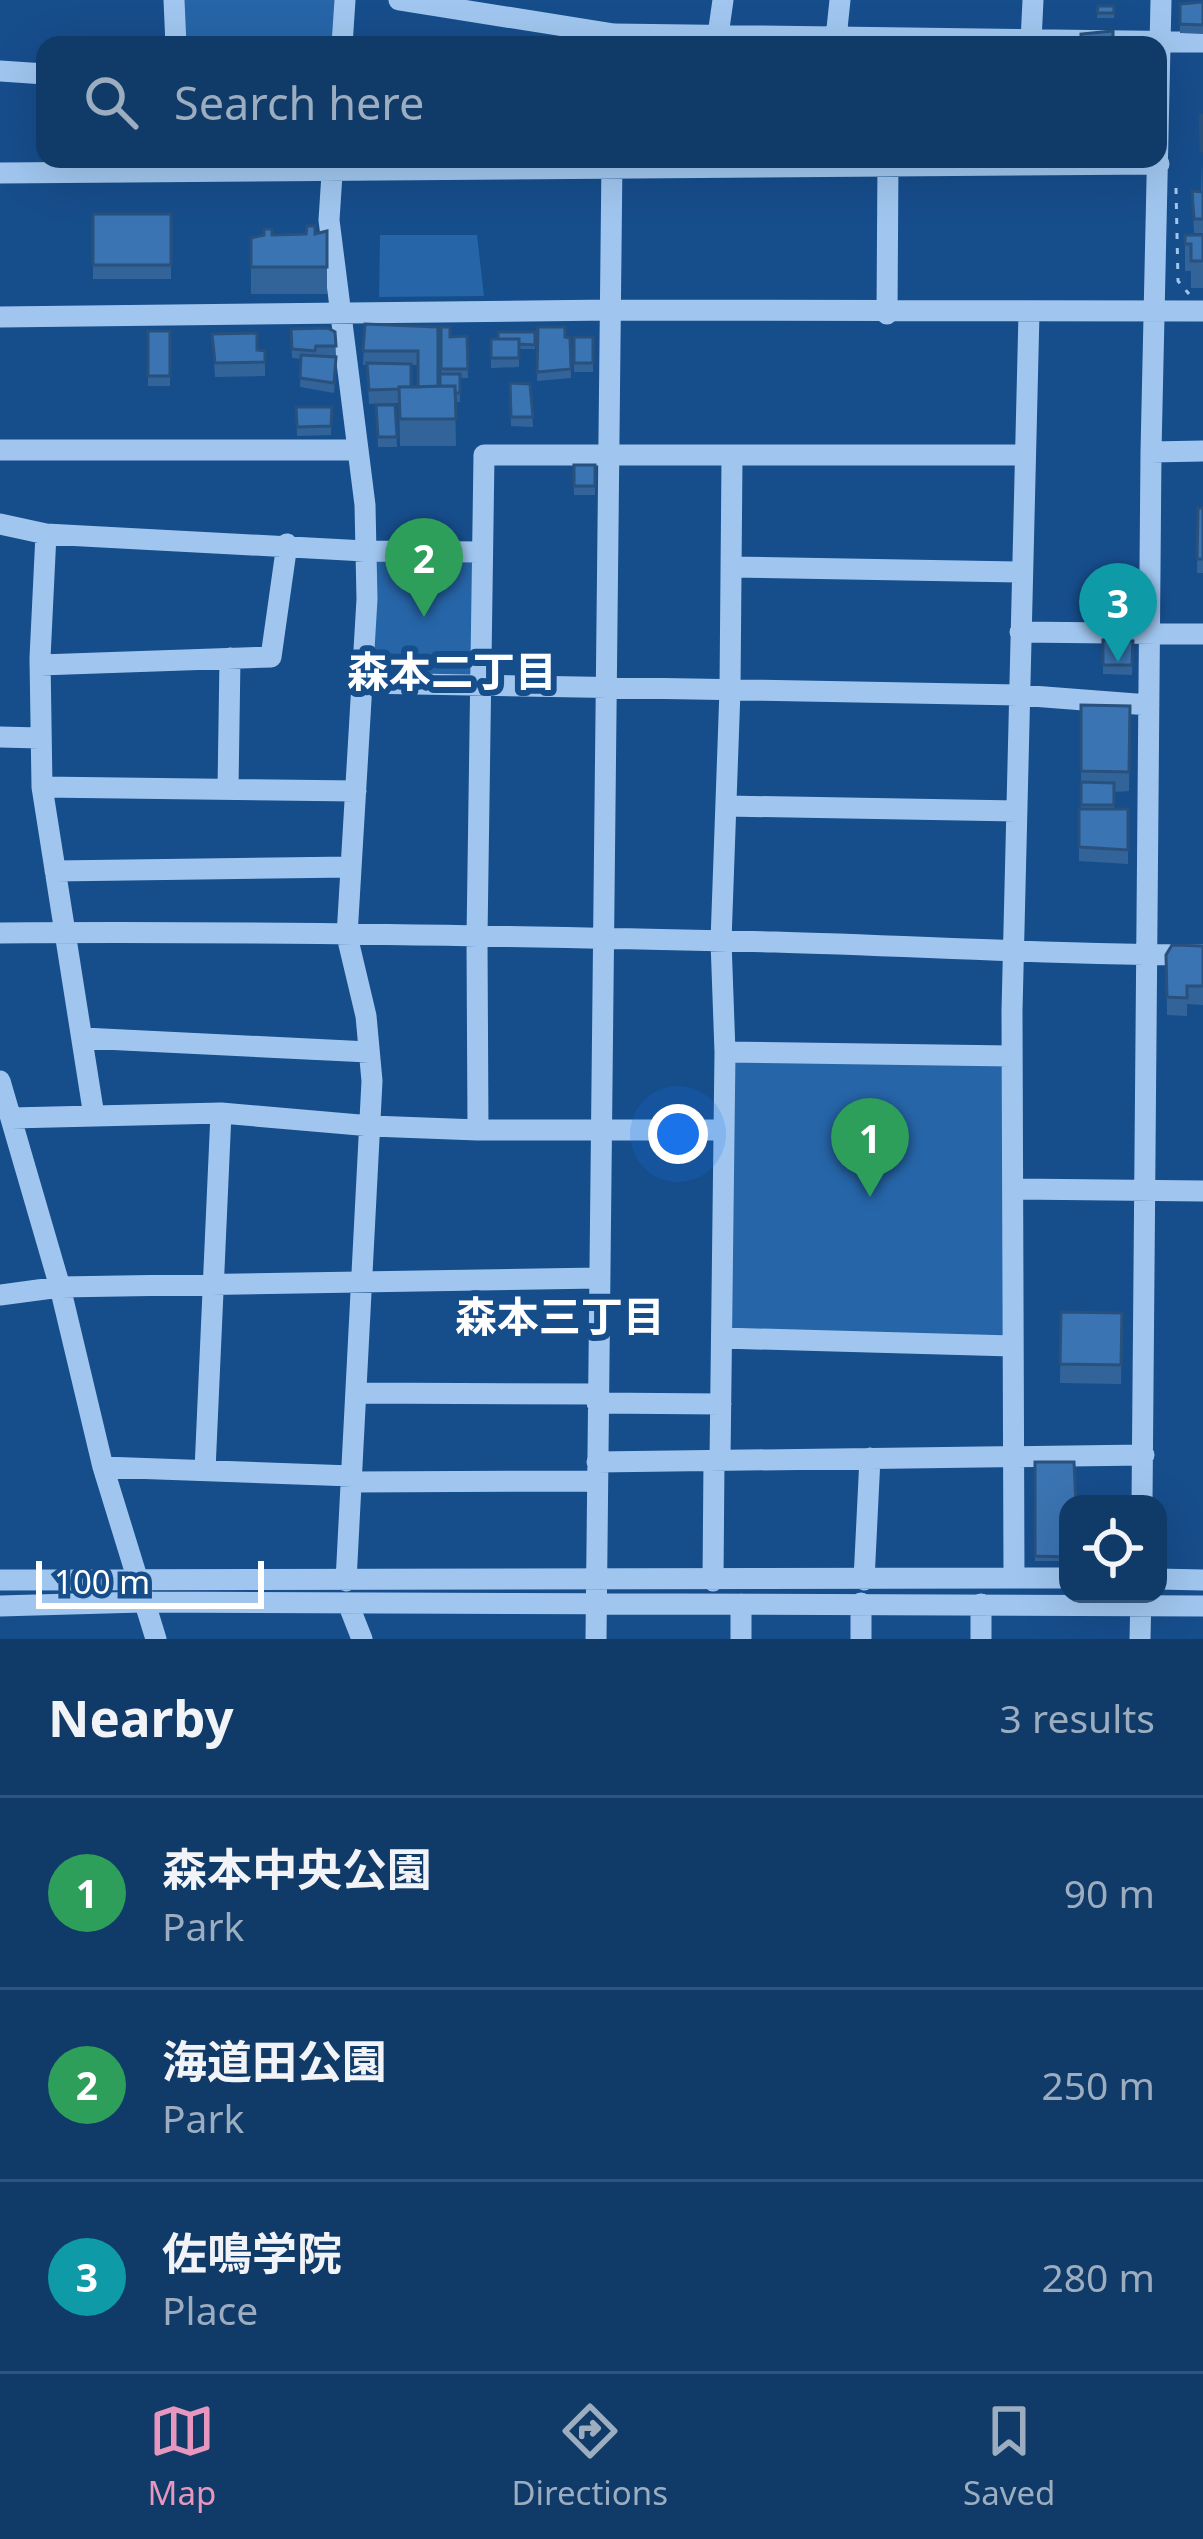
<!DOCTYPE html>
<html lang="en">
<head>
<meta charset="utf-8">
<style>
  body { margin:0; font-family:"Noto Sans","Noto Sans JP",sans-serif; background:#19416e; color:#f1f3f6 }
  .controls { position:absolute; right:36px; bottom:36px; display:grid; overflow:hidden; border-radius:24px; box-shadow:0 12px 48px #0002 }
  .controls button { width:108px; height:108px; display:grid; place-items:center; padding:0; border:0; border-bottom:3px solid #30547c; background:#103a68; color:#f1f3f6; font:60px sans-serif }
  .scale { position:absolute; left:36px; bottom:30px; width:228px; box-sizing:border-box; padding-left:12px; border:6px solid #fff; border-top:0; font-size:33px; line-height:42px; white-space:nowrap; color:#fff; -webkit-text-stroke:9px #164d8b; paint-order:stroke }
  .you { position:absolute; left:678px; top:1134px; width:42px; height:42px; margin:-30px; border:9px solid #fff; border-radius:50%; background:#1a73e8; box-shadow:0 0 0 18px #1a73e833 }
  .badge { display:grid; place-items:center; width:78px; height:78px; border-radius:50%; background:#e797bd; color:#fff; font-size:39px; font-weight:700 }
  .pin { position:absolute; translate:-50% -99px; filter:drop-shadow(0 3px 6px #0008) }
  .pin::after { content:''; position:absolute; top:63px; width:42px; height:36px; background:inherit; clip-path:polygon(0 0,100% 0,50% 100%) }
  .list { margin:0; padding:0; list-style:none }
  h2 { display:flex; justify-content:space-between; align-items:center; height:156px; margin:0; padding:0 48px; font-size:51px }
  h2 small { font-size:39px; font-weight:400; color:#9cadc0 }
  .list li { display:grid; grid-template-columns:78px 1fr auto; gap:36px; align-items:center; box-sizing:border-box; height:192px; padding:0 48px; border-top:3px solid #30547c }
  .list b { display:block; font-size:45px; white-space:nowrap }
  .list p { margin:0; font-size:39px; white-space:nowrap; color:#9cadc0 }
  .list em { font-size:39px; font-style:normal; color:#9cadc0 }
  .icon { flex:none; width:66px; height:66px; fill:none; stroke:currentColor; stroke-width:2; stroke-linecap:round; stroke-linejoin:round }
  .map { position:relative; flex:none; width:1203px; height:1639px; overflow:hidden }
  .search { position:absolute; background:#103a68; box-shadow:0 12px 48px #0002; left:36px; right:36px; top:36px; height:132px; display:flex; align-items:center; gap:30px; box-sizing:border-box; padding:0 42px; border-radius:24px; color:#9cadc0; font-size:45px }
  .sheet { height:732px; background:#103a68 }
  nav { display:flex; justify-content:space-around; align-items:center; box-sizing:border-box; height:168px; border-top:3px solid #30547c; background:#103a68; font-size:33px; color:#9cadc0 }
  nav a { display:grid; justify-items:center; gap:6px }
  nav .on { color:#e797bd }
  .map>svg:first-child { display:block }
  .park { fill:#2665a8 }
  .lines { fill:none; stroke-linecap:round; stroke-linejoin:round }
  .path { stroke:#a0c6ef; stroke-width:3; stroke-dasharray:6 9; stroke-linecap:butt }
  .minor { stroke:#a0c6ef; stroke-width:21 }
  .wall { fill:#336499; fill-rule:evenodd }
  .building { fill:#3b74b2; stroke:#29517d; stroke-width:3 }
  .labels { text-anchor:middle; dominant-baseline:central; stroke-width:12; stroke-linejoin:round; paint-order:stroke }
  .neighbourhood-label { font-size:42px; font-weight:bold; fill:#fff; stroke:#164d8b }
</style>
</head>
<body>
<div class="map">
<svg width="1203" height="1639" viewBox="0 0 1203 1639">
  <rect width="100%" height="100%" fill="#164d8b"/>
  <path class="park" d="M182,0H336L332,45H185Z
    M380,235H477L484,296L379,297Z
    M373,556L476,558L477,680L369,675Z
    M732,1053L1012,1056V1346L722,1338Z"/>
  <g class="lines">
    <path class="path" d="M1176,188L1178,281L1189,294"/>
    <path class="minor" d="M174,0L176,45
      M399,0L614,34L1203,42
      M718,35L723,0
      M836,38L840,0
      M1031,41L1033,0
      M342,45L345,0
      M0,71L45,74
      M333,159L329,220L365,505L367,599L347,936L366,1016L372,1081L346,1581
      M0,173L1159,164
      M887,314L888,159
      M0,317L611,310L1203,311
      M0,450H358
      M1151,452L1203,451
      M0,524L46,534L365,551L481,552
      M46,534L40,658L42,787L94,1116
      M731,567L1022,572
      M1020,632L1203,634
      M40,665L271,657L287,544
      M362,683L1019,695L1149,705
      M0,737L40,738
      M42,787L356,791
      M228,789L230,658
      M727,806L1017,811
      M55,871L351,867
      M0,933C258,931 517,936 775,942C918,946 1060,955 1203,955
      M83,1038L369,1052
      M725,1052L1012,1056
      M0,1081L60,1287L103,1467L156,1639
      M11,1118L221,1113L371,1126L478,1130H724
      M478,1130L477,938L484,455H1025
      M1013,1189L1203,1191
      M0,1295L60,1287L598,1278
      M722,1338L1012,1346
      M356,1393L597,1394
      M597,1403L721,1404
      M720,1460L725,1052L721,941L730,690L732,458
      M597,1462L1144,1455
      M103,1467L352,1476
      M205,1470L221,1113
      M351,1482L597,1481
      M1142,1504L1151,452L1161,0
      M1014,1578L1012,1011L1029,313
      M1158,1579L1203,1580
      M0,1580L1068,1578
      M864,1580L870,1458
      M713,1581L714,1460
      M861,1603V1639
      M741,1604V1639
      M0,1606L142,1602L1203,1606
      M349,1606L362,1639
      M596,1639L612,159
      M981,1639V1604
      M1140,1639L1141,1594"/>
  </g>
  <path class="wall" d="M1203,2V34L1180,33V4Z
    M1098,6H1114V18H1097Z
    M1202,161L1203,233H1194L1192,191L1201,192Z
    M93,214H171V279H93Z
    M327,231V294H251V238L272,235L315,234Z
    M1185,235H1203V288H1191V271H1185Z
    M365,324L438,327V386H440L441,374V327L450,337L467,336L468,378H460V402H455L456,446H400L399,403L369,404L367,365H363ZM411,365H418V387H411Z
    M538,327L570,338L571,378L537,381Z
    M291,329L335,332L336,356L316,355L336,367L334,393L300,387L301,359L292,358Z
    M148,331H170V386H148Z
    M535,332V349H519V367L491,368V339Z
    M212,334L257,350L265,351V376L215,377Z
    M574,337H593V372H574Z
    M510,383L530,384L533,427L511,426Z
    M376,405H395L397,447H378Z
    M296,407H332L331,435L297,436Z
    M574,465H595V495H574Z
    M1198,508H1203V573H1197Z
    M1103,640L1133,641L1132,675L1103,674Z
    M1081,705L1130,706L1129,791L1114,792V809H1128V864L1079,861V809H1081Z
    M1203,946V1005L1187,1004V1016L1167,1015L1166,955Z
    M1061,1312L1122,1313L1121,1384L1060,1383Z
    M1035,1462L1068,1504V1561H1035Z"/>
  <path class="building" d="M1203,2V25L1180,24V4Z
    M1098,6H1114V13H1097Z
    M1113,31V38H1135V44L1139,45H1062V41H1081V34Z
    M1200,115H1203V151H1201Z
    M1192,191L1203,192V219H1194Z
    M93,214H171V265H93Z
    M307,226H315V234L327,231V267H251V238L264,235V229H272V235L306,234Z
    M1185,235H1203V261H1191V244H1185Z
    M365,324L438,327V386L418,387V351H363Z
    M441,327H450V337L467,336L468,369H441Z
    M538,327H565V337L570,338L571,369L537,372Z
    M328,328L335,332L336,346H316L315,351L292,349L291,329Z
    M148,331H170V376H148Z
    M498,332H535V345L519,344V339H498Z
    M257,333V350L265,351V362L215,363L212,334Z
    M574,337H593V363H574Z
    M491,339H519V358H491Z
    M301,355L336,357L334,383L300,378Z
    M367,363L411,364V387H399V389L369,390Z
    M440,374H460V393H455V386H440Z
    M510,383L530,384L533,417H511Z
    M455,386L456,419H400L399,387Z
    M376,405H395L397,437H378Z
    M296,407H332L331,426L297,427Z
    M574,465H595V486H574Z
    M1198,508H1203V559H1197Z
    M1103,640L1133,641L1132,665H1103Z
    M1081,705L1130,706L1129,772L1081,771Z
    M1081,782L1114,783V805H1081Z
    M1079,809H1128V850L1079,847Z
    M1172,945L1203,946V986H1187V998L1167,997L1166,955Z
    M1061,1312L1122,1313L1121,1365L1060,1364Z
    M1035,1462H1074L1076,1504H1068V1557L1035,1556Z"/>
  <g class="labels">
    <g class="neighbourhood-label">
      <text x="452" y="670">森本二丁目</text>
      <text x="560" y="1315">森本三丁目</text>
    </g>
  </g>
</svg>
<div class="controls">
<button><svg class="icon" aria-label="locate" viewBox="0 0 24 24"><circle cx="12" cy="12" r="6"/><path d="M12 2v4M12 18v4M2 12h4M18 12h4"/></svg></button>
</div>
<div class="scale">100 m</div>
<div class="you"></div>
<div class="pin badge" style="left:870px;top:1197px;background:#2e9e5b">1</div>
<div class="pin badge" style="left:424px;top:617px;background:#2e9e5b">2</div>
<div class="pin badge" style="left:1118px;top:662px;background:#0f9aa8">3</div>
<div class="search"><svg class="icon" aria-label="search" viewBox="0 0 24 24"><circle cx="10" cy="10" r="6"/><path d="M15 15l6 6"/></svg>Search here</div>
</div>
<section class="sheet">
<h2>Nearby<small>3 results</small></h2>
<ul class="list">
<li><span class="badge" style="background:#2e9e5b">1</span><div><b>森本中央公園</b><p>Park</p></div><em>90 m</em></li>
<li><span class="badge" style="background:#2e9e5b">2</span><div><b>海道田公園</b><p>Park</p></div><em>250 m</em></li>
<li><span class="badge" style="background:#0f9aa8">3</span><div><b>佐鳴学院</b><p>Place</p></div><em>280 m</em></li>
</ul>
</section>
<nav>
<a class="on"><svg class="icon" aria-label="map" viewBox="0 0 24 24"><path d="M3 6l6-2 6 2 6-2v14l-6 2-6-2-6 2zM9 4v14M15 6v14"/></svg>Map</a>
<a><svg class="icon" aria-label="directions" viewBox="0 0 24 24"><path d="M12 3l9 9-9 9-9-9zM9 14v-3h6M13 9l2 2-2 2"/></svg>Directions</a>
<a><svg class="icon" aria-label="saved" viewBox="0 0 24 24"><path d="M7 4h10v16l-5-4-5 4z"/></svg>Saved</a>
</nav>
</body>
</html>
